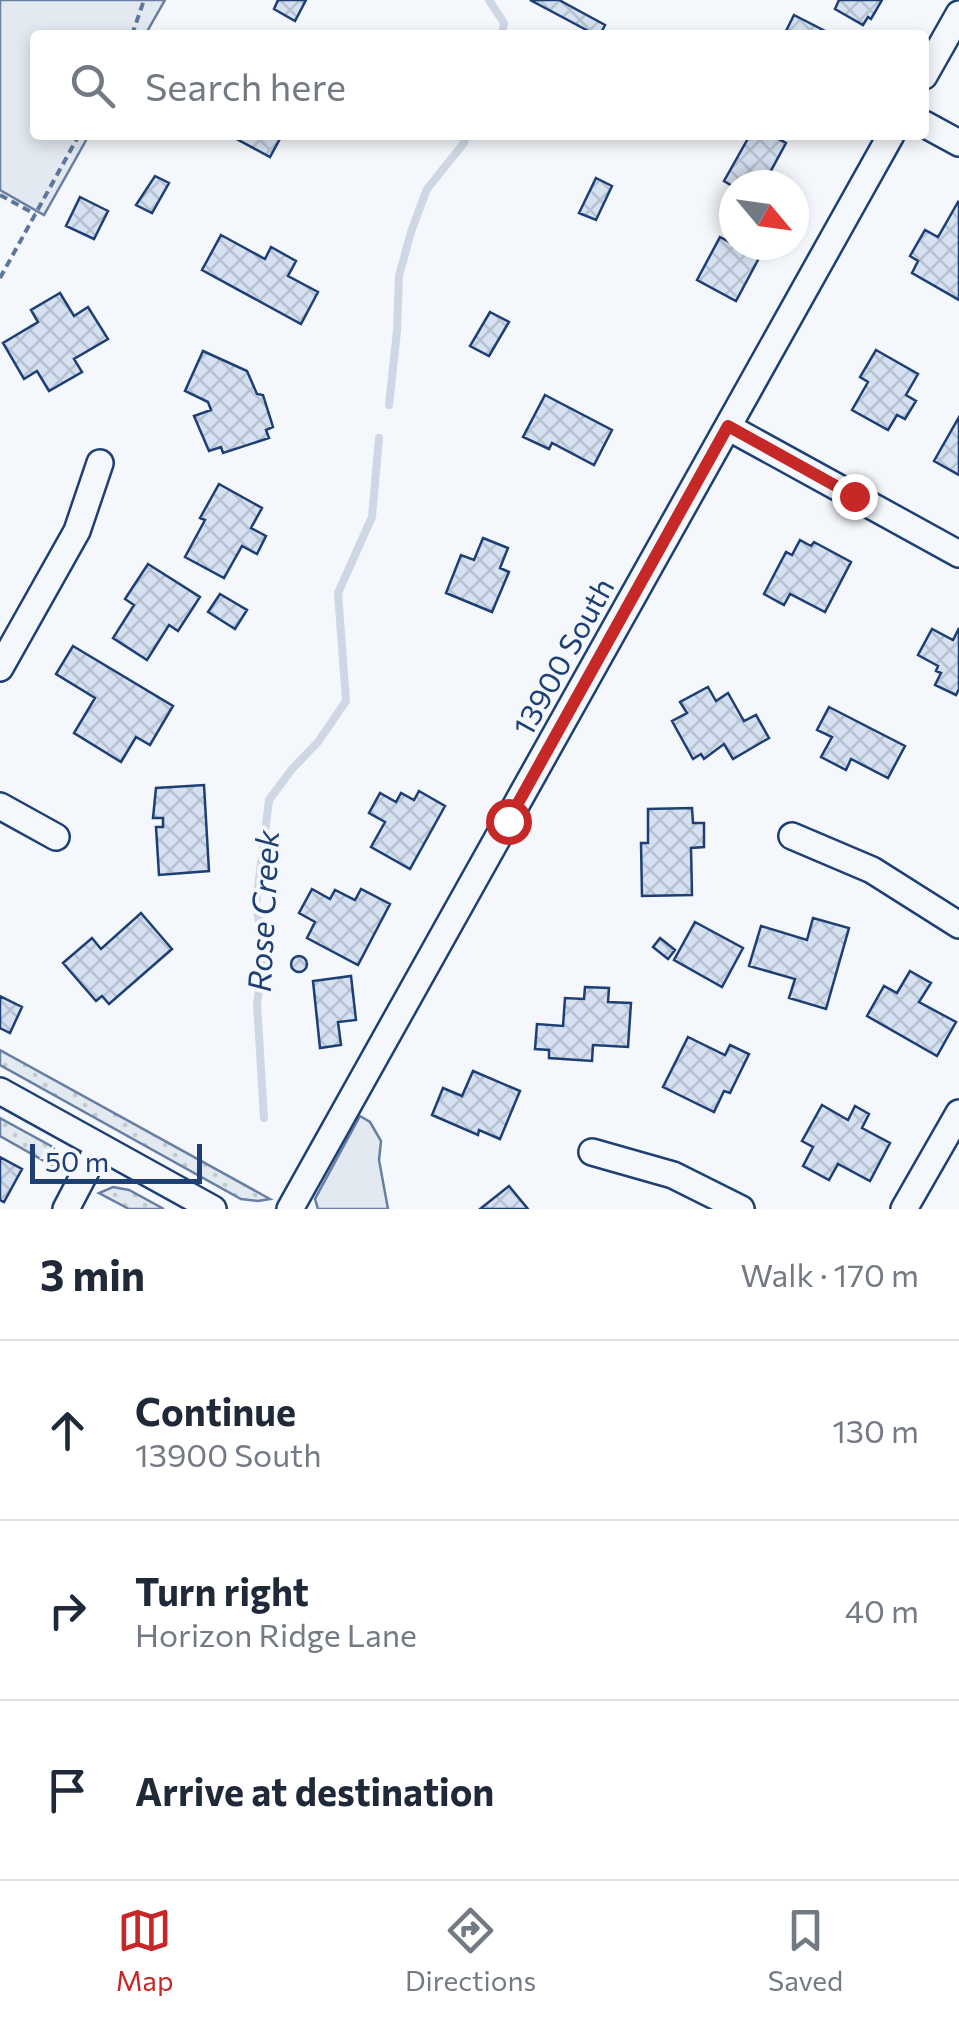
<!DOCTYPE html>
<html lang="en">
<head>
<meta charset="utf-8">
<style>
  body { margin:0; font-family:Commissioner,sans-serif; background:#f2f2f3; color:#1f2937 }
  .compass { position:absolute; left:719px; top:170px; width:90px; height:90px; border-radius:50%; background:#fff; box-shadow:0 5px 15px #0003; rotate:119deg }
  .scale { position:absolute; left:30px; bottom:25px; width:172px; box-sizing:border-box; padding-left:10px; border:5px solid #1d3f73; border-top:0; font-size:28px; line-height:35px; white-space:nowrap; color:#1d3f73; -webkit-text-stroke:8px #f4f7fb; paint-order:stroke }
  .stop { position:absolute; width:30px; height:30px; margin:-22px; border:8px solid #c62828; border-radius:50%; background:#fff }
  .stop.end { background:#c62828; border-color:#fff; box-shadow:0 2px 10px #0008 }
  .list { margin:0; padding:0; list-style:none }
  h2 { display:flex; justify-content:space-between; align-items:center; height:130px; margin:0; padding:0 40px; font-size:42px }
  h2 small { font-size:32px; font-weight:400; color:#747a83 }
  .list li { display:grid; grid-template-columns:65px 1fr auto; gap:30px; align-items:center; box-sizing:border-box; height:180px; padding:0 40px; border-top:2px solid #e0e1e3 }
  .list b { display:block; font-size:38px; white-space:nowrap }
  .list p { margin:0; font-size:32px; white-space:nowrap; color:#747a83 }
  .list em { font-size:32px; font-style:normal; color:#747a83 }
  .icon { flex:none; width:55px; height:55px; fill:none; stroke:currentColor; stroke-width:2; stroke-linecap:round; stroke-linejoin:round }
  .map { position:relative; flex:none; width:959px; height:1209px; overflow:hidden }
  .search { position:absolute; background:#fff; box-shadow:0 5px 15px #0003; left:30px; right:30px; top:30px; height:110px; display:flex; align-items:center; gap:25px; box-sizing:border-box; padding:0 35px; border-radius:10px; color:#747a83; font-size:38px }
  .sheet { height:670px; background:#fff }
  nav { display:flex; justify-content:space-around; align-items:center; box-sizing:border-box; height:140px; border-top:2px solid #e0e1e3; background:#fff; font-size:28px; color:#747a83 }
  nav a { display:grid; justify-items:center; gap:5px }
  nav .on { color:#c62828 }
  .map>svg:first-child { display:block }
  .grass { fill:url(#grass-dots); stroke:#687fa3; stroke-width:2.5 }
  .green { fill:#e3e9f0; stroke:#687fa3; stroke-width:2.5 }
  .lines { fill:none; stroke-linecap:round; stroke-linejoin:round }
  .stream { stroke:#cfd7e4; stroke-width:8 }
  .building { fill:url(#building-cross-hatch); stroke:#1d3f73; stroke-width:2.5 }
  .minor-casing { stroke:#1d3f73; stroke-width:30 }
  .path { stroke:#5e769c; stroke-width:4; stroke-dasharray:8 5; stroke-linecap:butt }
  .minor { stroke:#f4f7fb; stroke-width:25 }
  .route { stroke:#c62828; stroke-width:12 }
  .labels { text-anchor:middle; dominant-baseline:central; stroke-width:8; stroke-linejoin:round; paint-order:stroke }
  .street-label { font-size:30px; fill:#1d3f73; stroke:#f4f7fb }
  .water-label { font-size:32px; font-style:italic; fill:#1d3f73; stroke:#f4f7fb }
</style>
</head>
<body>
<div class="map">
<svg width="959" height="1209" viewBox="0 0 959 1209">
  <defs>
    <pattern id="grass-dots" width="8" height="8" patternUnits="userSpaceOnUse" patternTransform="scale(2.5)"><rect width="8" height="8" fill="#e3e9f0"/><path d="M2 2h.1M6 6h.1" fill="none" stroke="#c2c9d1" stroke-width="1.8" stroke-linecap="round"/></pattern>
    <pattern id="building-cross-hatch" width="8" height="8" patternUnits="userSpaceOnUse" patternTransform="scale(2.5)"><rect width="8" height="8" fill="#d5e0f0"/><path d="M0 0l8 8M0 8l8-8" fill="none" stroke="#b6c1d1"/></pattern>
  </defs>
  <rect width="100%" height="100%" fill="#f4f7fb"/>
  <path class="grass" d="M0,1050L270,1199L258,1201L241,1199L0,1065Z
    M0,1118L51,1146L62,1157V1171L0,1136Z
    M113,1187L129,1190L164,1209H129L99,1193Z"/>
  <path class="green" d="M0,0H165L145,35H35V135H89L44,215L0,190Z
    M360,1116L370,1122L381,1141L379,1160L388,1209H318L315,1199Z"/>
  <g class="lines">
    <path class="stream" d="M489,0L504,23L502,35
      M389,405L397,331L399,276L411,232L427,189L464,143L466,135
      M264,1118L257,1004L264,953L256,903L269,800L292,769L318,742L346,701L338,593L372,517L379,438"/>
  </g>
  <path class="building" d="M278,0H306L295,21L274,9Z
    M530,0H559L605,25L600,35H596Z
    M839,0H882L871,19L868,17L863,25L835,9Z
    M794,15L829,33L828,35H784Z
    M229,135H282L270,157Z
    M750,135H771L786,143L767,178L775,182L773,185L734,187L724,181Z
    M155,176L169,183L152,213L136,205Z
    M596,178L612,186L596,220L579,213Z
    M80,197L108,211L94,239L66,226Z
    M958,202L959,203V300L912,273L918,261L910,256L925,230L938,237Z
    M221,235L265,259L271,247L296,261L288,276L318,292L301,324L202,270Z
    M720,237L759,258L736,301L697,280Z
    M60,293L74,316L88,307L108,339L74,359L82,372L49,391L37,371L24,379L3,343L38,322L31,310Z
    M490,312L509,322L489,356L470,346Z
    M876,350L918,374L906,395L916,401L905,419L897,415L888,430L852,410L868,382L860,377Z
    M203,351L247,371L257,394L263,395L273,427L266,430L269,438L223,453L221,447L209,451L194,416L211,410L208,402L185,391Z
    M545,395L612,430L594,465L552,443L549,449L523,437Z
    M959,417V475L934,461Z
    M219,484L262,508L251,528L266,536L257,554L242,546L224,578L185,557L205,520L200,518Z
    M483,538L508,548L500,568L509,572L492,612L446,593L461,555L474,560Z
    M800,540L811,546L814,542L851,562L825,612L790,594L784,605L764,594L786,552L792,555Z
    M148,564L200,597L178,631L169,625L147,660L113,638L134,605L125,599Z
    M220,594L247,610L235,629L208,612Z
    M959,628V689L956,695L935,685L941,673L936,671L938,666L918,655L932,629L953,640Z
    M73,646L173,706L150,745L136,737L121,762L74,733L95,698L56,674Z
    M708,687L716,701L728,693L744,721L756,715L769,738L733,759L724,744L704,759L701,754L693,759L672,721L687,713L680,702Z
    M829,707L905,746L888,778L851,759L846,770L821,757L832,737L817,730Z
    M204,785L209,871L159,875L156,827H163V818H153L156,788Z
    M419,791L445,806L410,869L371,847L385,822L369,813L380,793L396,802L401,793L414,800Z
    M692,808L693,823H704V847L691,848L692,895L642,896L641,843H648V809Z
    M312,889L330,899L335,890L355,900L361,889L390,904L358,965L307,938L315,922L299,913Z
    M141,913L172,949L109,1004L102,996L96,1001L63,963L92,938L101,949Z
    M813,918L849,928L826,1009L789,998L795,979L749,966L761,926L807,940Z
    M695,922L743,948L722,987L674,960Z
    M660,938L675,950L668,959L653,947Z
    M291 964a8 8 0 1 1 16 0a8 8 0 1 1-16 0Z
    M910,971L931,983L919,1002L956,1022L937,1056L867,1016L884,986L897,993Z
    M351,976L356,1020L338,1022L341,1045L320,1048L313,981Z
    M585,987L609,988L608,1002L631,1003L628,1047L593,1045L592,1061L549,1058V1050L535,1049L537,1024L563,1026L565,998L584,999Z
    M0,996L22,1007L10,1033L0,1028Z
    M688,1037L725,1055L730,1045L749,1054L730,1093L724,1091L714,1112L663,1087Z
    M473,1071L520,1091L500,1139L479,1130L478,1135L432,1115L443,1088L462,1096Z
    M822,1105L848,1120L855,1106L869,1114L862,1128L890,1143L870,1181L838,1164L829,1180L803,1166L813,1147L802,1141Z
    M0,1157L22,1169L4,1202L0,1200Z
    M509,1186L528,1209H480Z"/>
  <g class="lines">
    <g class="minor-casing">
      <path id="minor" d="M924,76L959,14
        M924,124L959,143
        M728,427L959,554
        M0,668L77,531L100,463
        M0,806L56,837
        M792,836L872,870L959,925
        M0,1091L213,1209
        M592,1152L673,1175L741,1209
        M66,1209L99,1146
        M290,1209L891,135
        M904,1209L959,1113"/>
    </g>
    <path class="path" d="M132,35L144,0
      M0,195L35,214
      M0,278L79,135"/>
    <use href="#minor" class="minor"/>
  </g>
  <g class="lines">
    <path class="route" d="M508,821L728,426L854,496"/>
  </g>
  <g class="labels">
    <g class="street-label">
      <text transform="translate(562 656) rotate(-61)">13900 South</text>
    </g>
    <g class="water-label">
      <text transform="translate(262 911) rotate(-87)">Rose Creek</text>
    </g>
  </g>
</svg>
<svg class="compass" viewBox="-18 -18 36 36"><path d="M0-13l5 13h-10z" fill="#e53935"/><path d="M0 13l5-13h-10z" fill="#747a83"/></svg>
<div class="scale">50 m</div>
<div class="stop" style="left:508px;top:821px"></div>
<div class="stop end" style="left:854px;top:496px"></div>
<div class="search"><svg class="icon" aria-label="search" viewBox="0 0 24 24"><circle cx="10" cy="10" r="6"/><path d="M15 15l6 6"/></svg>Search here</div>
</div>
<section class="sheet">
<h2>3 min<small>Walk · 170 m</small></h2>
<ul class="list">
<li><svg class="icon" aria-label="ahead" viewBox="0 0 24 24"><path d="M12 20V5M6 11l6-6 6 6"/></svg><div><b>Continue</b><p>13900 South</p></div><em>130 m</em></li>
<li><svg class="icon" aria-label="right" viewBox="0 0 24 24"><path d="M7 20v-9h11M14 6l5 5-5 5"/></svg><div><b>Turn right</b><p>Horizon Ridge Lane</p></div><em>40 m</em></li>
<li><svg class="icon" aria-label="arrive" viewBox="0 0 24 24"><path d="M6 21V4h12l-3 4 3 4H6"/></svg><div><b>Arrive at destination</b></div></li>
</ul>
</section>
<nav>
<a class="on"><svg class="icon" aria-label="map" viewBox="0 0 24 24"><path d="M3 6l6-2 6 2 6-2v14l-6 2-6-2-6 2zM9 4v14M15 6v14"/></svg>Map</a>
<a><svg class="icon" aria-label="directions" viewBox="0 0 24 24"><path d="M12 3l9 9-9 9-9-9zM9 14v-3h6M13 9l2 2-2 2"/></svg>Directions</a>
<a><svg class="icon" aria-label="saved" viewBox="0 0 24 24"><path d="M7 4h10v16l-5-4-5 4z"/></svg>Saved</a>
</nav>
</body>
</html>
